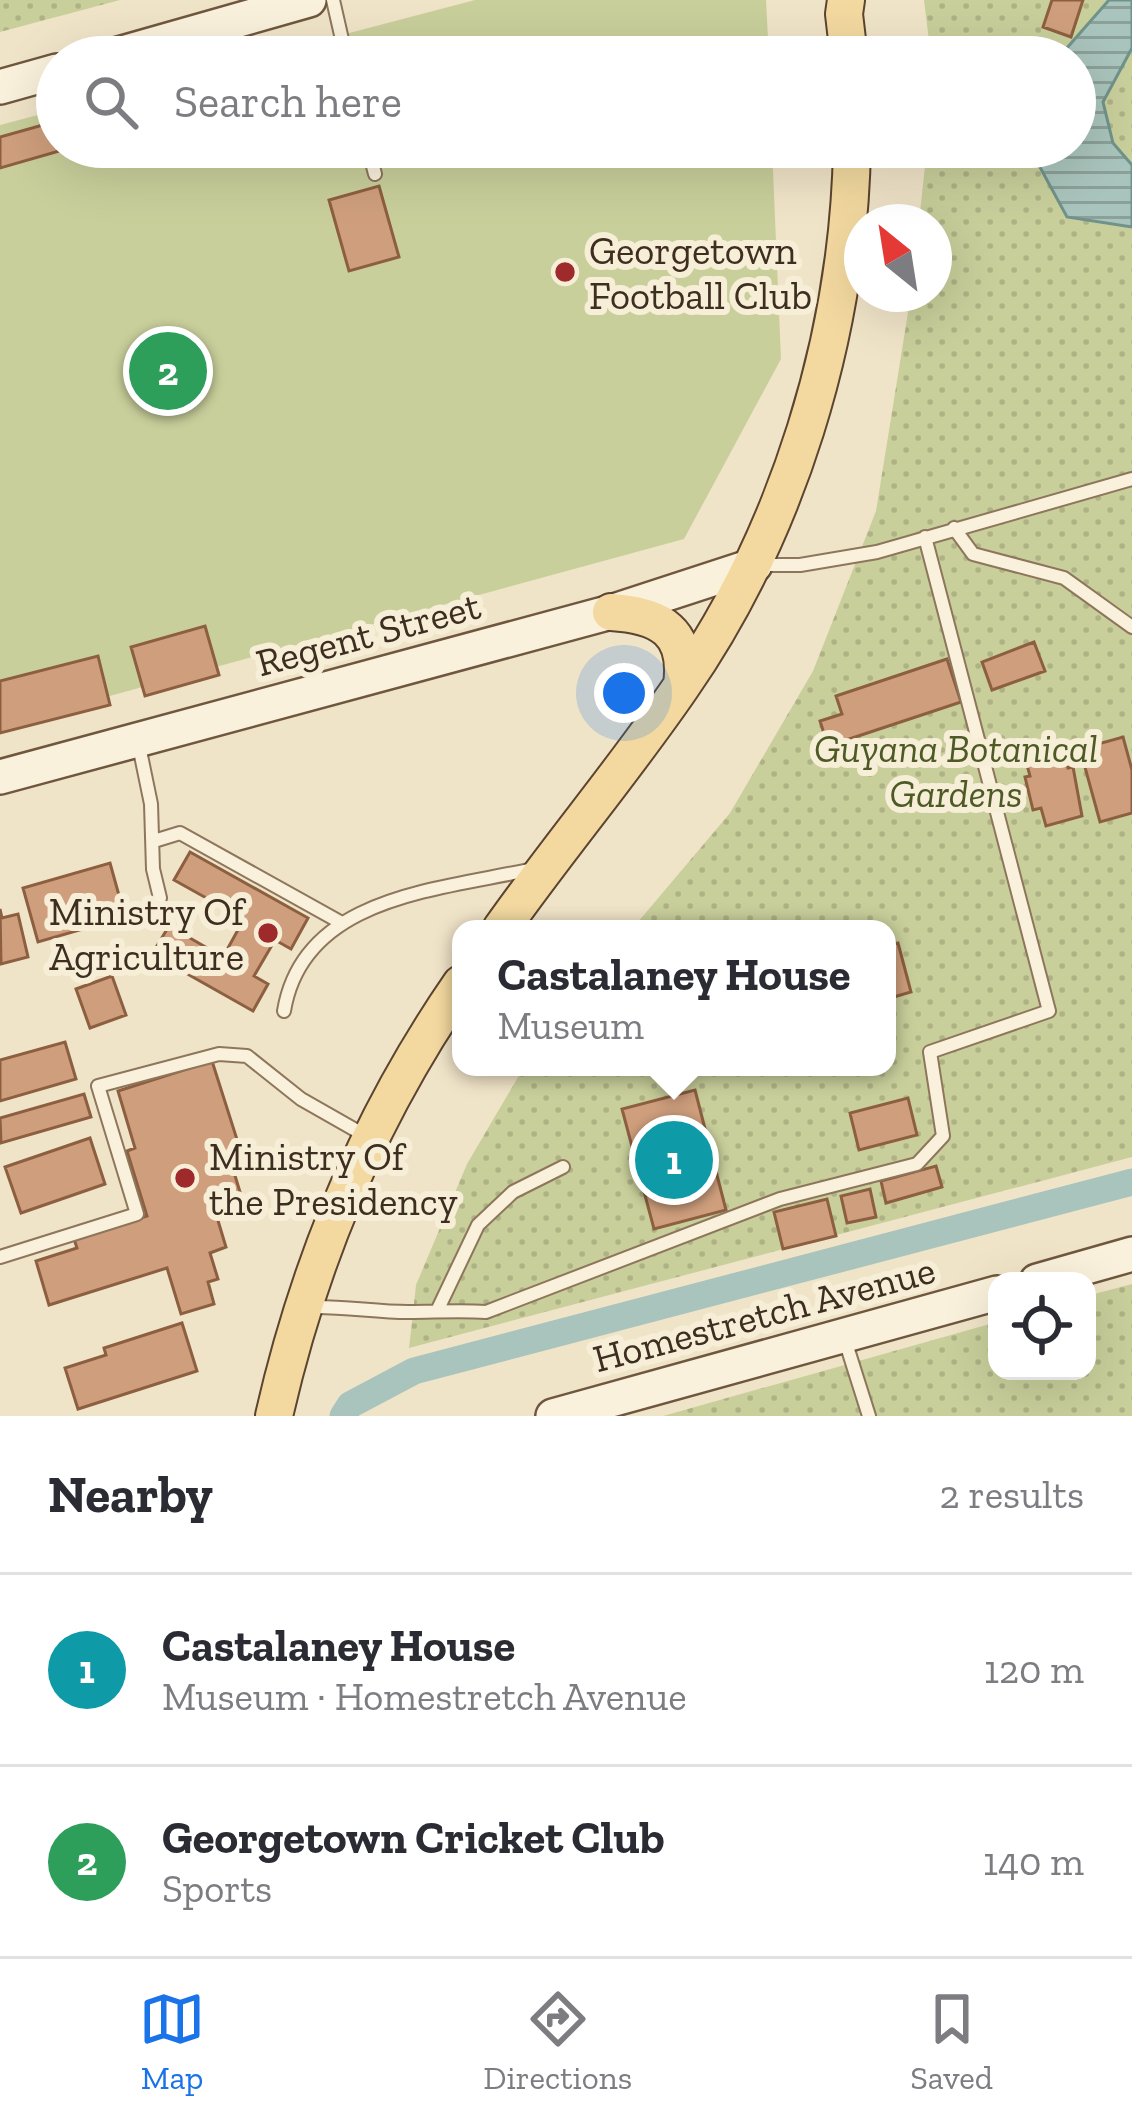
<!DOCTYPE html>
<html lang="en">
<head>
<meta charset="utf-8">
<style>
  body { margin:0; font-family:"Zilla Slab",serif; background:#f2f2f3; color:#2b2b33 }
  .controls { position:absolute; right:36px; bottom:36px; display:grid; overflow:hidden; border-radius:24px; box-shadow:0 12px 48px #0002 }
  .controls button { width:108px; height:108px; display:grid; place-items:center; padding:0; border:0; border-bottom:3px solid #e1e1e2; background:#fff; color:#2b2b33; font:60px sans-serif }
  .compass { position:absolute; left:844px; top:204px; width:108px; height:108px; border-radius:50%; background:#fff; box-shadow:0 12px 48px #0002; rotate:330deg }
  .you { position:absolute; left:624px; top:693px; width:42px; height:42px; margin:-30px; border:9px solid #fff; border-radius:50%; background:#1a73e8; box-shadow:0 0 0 18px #1a73e833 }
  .badge { display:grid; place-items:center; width:78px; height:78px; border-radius:50%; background:#1a73e8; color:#fff; font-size:39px; font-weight:700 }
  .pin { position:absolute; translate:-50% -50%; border:6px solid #fff; box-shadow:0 3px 12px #0006 }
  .popup { position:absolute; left:452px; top:920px; width:444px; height:156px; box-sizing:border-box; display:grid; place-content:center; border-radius:24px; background:#fff; filter:drop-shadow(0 3px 9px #0005); font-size:39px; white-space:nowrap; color:#7c7c81 }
  .popup b { font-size:45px; color:#2b2b33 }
  .popup::after { content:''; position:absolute; left:50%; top:100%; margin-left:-24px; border:24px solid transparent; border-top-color:#fff }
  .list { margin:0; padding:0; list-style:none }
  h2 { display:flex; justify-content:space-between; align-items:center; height:156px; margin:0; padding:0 48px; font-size:51px }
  h2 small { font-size:39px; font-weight:400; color:#7c7c81 }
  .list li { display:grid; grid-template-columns:78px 1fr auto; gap:36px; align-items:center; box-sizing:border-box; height:192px; padding:0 48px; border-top:3px solid #e1e1e2 }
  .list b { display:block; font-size:45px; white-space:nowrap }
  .list p { margin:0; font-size:39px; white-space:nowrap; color:#7c7c81 }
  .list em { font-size:39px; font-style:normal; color:#7c7c81 }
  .icon { flex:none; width:66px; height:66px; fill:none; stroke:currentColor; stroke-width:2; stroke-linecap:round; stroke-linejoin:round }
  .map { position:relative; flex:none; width:1132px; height:1416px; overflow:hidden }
  .search { position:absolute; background:#fff; box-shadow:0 12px 48px #0002; left:36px; right:36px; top:36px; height:132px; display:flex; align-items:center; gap:30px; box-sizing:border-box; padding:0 42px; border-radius:66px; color:#7c7c81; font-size:45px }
  .sheet { height:540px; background:#fff }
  nav { display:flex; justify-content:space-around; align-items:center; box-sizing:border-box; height:168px; border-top:3px solid #e1e1e2; background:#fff; font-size:33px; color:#7c7c81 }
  nav a { display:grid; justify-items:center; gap:6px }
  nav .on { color:#1a73e8 }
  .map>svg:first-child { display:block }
  .green { fill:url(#green-dots) }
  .pitch { fill:#c9cf9b }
  .water { fill:url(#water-rules); stroke:#6f938a; stroke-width:3 }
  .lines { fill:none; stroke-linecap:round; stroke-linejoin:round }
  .canal { stroke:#a9c4bc; stroke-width:27 }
  .building { fill:#cf9f7d; stroke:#8d5f41; stroke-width:3 }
  .lane-casing { stroke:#8d765c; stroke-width:16 }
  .secondary-casing { stroke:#6f573f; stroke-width:38 }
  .primary-casing { stroke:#5b4430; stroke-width:40 }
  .lane { stroke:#faf1dc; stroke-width:12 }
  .secondary { stroke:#faf1dc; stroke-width:33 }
  .primary { stroke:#f3d9a0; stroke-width:36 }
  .poi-dot { fill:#9e2a2b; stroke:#f7eed8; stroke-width:4.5 }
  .labels { text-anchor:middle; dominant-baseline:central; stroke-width:12; stroke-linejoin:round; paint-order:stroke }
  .poi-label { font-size:39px; fill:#3d2e20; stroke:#f7eed8; text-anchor:start }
  .street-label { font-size:39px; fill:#3d2e20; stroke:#f7eed8 }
  .park-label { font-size:39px; font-style:italic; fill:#4d5a26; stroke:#f7eed8 }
</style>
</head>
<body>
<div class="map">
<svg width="1132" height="1416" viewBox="0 0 1132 1416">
  <defs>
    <pattern id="green-dots" width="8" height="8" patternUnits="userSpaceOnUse" patternTransform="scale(3)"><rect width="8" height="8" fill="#c9cf9b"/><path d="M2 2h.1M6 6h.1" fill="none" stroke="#aeb285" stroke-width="1.8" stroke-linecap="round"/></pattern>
    <pattern id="water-rules" width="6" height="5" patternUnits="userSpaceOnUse" patternTransform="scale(3)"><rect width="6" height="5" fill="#a9c4bc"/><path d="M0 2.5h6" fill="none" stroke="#8ba098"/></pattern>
  </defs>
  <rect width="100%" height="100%" fill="#f0e4c8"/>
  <path class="green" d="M0,0H120L0,32Z
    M924,0H1132V1157L409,1348L416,1285L467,1164L524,1067H887V929H632L730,813L813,671L876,511L911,294H934V222H919L927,147H1075V57H931Z
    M1132,1284V1416H663L997,1322V1371H1087V1296Z"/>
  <path class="pitch" d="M475,0H766L769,57H258Z
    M57,110V147H772L781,359L684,539L0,726V125Z"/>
  <path class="water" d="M1109,0H1132V48L1103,102L1113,143L1132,165V227L1067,217L1029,147H1075V57H1059Z"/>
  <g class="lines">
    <path class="canal" d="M343,1416L350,1405L414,1371L1132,1182"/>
  </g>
  <path class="building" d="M1052,0H1083L1071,37L1043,27Z
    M57,121V147H73L0,168V137Z
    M379,186L399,257L349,271L329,200Z
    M205,626L219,675L145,696L131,647Z
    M1034,642L1045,671L992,690L982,662Z
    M98,656L110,705L0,733V681Z
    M947,659L961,702L828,746L820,721L842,714L836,696Z
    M1123,737L1132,770V813L1100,822L1080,749Z
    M1062,744L1068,768L1073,767L1082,816L1046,826L1041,808L1033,810L1025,777L1030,776L1024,754Z
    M190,852L308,918L291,949L275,940L254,976L268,984L253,1011L152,954L169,926L223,957L244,919L174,880Z
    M110,863L125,917L38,942L23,888Z
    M0,909L2,918L18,914L28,957L1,964Z
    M898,943L911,992L887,999V946Z
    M112,976L126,1015L90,1028L76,989Z
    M65,1042L76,1079L0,1101V1060Z
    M212,1061L241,1152L229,1156L244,1205L216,1214L226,1247L210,1253L218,1279L208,1282L214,1304L181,1314L167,1268L49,1305L36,1261L77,1248L74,1239L147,1216L127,1151L135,1148L118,1091Z
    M695,1090L726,1210L654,1229L622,1109Z
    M84,1094L91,1117L1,1143L0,1118Z
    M908,1098L917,1135L859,1150L850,1113Z
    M90,1138L105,1184L21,1213L5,1167Z
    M936,1166L942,1187L886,1203L881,1181Z
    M870,1189L876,1217L847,1223L841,1196Z
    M827,1199L836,1236L783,1249L774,1212Z
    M182,1323L197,1371L78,1409L65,1368L106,1355L104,1348Z"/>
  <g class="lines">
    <g class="lane-casing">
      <path id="lane" d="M333,0L346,57
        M368,147L375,174
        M954,528L973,554L1064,578L1132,627
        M761,565H800L877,552L1132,479
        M138,741L151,804L153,869L160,898
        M154,841L180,833L340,922
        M284,1011C303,896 439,890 533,869
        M0,1257L137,1214L98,1086L219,1054L247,1056L301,1099L366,1136
        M310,1307C344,1306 375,1312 408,1312C434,1312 460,1310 486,1312L780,1199L917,1164L943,1136L930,1052L1049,1011L925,537
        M438,1309L478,1225L513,1192L563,1167
        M844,1337L869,1416"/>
    </g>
    <g class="secondary-casing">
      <path id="secondary" d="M108,57L309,0
        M0,87L57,71
        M0,777L611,612L755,565
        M1037,1281L1132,1254
        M553,1416L997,1293"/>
    </g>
    <g class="primary-casing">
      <path id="primary" d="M846,0L844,14L849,57
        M611,612C661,615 689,632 682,685
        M501,929C559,847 624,770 681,687C788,533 849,335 852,147
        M274,1416C309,1262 371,1114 461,984"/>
    </g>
    <use href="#lane" class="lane"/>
    <use href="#secondary" class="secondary"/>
    <use href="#primary" class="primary"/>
  </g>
  <g class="poi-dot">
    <circle cx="565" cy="272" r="12"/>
    <circle cx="268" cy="933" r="12"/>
    <circle cx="185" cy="1178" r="12"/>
  </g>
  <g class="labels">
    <g class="poi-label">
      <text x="589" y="250">Georgetown<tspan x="589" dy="45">Football Club</tspan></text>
      <text x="244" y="911" text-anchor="end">Ministry Of<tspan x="244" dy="45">Agriculture</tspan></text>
      <text x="209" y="1156">Ministry Of<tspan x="209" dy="45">the Presidency</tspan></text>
    </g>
    <g class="street-label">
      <text transform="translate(368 634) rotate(-15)">Regent Street</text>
      <text transform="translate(764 1314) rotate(-15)">Homestretch Avenue</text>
    </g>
    <g class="park-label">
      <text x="956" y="748">Guyana Botanical<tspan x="956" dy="45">Gardens</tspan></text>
    </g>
  </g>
</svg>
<div class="controls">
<button><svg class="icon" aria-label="locate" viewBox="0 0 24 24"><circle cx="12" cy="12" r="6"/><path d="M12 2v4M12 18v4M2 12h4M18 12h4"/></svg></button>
</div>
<svg class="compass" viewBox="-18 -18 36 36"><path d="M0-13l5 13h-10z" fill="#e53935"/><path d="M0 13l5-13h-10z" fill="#7c7c81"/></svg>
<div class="you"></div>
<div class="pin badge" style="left:674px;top:1160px;background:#0f9aa8">1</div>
<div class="popup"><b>Castalaney House</b>Museum</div>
<div class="pin badge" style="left:168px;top:371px;background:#2e9e5b">2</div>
<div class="search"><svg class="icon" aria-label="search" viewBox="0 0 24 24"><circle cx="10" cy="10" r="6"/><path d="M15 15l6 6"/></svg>Search here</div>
</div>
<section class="sheet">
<h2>Nearby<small>2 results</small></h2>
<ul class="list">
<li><span class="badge" style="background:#0f9aa8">1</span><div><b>Castalaney House</b><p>Museum · Homestretch Avenue</p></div><em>120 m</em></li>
<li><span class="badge" style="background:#2e9e5b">2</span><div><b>Georgetown Cricket Club</b><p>Sports</p></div><em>140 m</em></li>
</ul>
</section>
<nav>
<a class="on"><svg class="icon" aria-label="map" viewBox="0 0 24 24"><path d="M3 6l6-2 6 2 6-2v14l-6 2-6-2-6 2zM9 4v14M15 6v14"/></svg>Map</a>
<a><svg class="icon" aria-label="directions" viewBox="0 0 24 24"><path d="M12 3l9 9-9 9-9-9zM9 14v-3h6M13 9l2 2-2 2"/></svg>Directions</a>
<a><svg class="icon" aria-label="saved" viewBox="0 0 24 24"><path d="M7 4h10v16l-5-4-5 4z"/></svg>Saved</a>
</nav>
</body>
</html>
